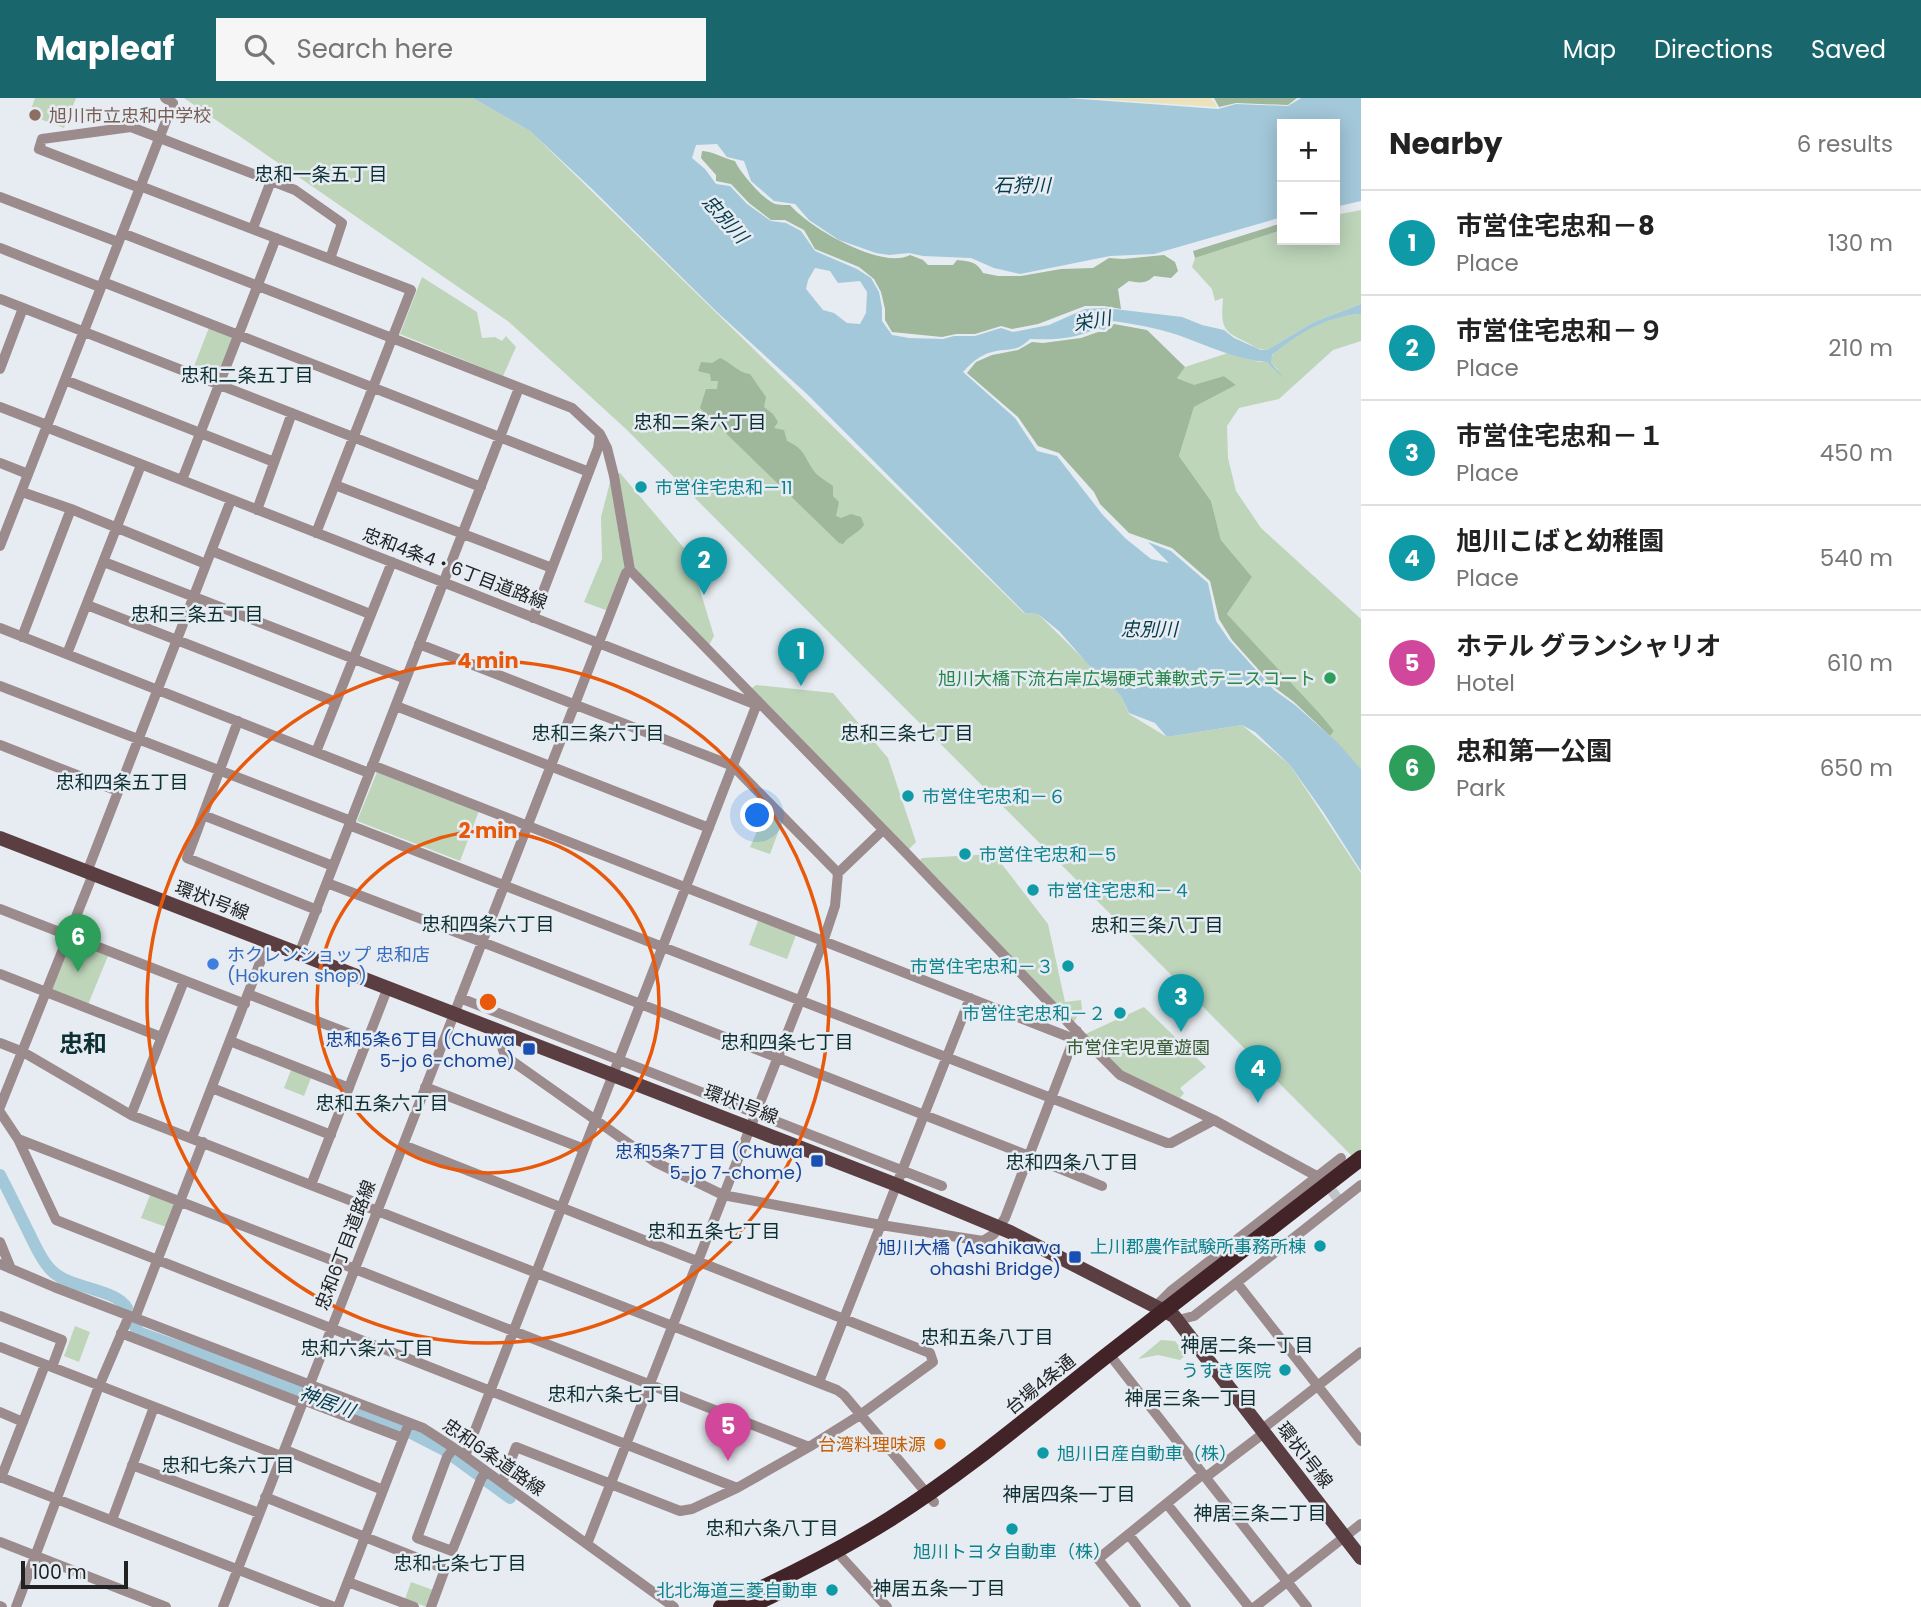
<!DOCTYPE html>
<html lang="en">
<head>
<meta charset="utf-8">
<style>
  body { margin:0; font-family:Poppins,"Noto Sans JP",sans-serif; background:#f6f6f6; color:#222 }
  .controls { position:absolute; right:21px; top:21px; display:grid; overflow:hidden; border-radius:0px; box-shadow:0 4px 18px #0003 }
  .controls button { width:63px; height:63px; display:grid; place-items:center; padding:0; border:0; border-bottom:2px solid #e0e0e0; background:#fff; color:#222; font:35px sans-serif }
  .scale { position:absolute; left:21px; bottom:18px; width:107px; box-sizing:border-box; padding-left:7px; border:4px solid #202224; border-top:0; font-size:19px; line-height:24px; white-space:nowrap; color:#202224; -webkit-text-stroke:5px #e6ecf1; paint-order:stroke }
  .you { position:absolute; left:758px; top:718px; width:24px; height:24px; margin:-18px; border:5px solid #fff; border-radius:50%; background:#1a73e8; box-shadow:0 0 0 10px #1a73e833 }
  .badge { display:grid; place-items:center; width:46px; height:46px; border-radius:50%; background:#19666d; color:#fff; font-size:23px; font-weight:700 }
  .pin { position:absolute; translate:-50% -58px; filter:drop-shadow(0 2px 4px #0008) }
  .pin::after { content:''; position:absolute; top:37px; width:24px; height:21px; background:inherit; clip-path:polygon(0 0,100% 0,50% 100%) }
  .list { margin:0; padding:0; list-style:none }
  h2 { display:flex; justify-content:space-between; align-items:center; height:91px; margin:0; padding:0 28px; font-size:30px }
  h2 small { font-size:23px; font-weight:400; color:#767676 }
  .list li { display:grid; grid-template-columns:46px 1fr auto; gap:21px; align-items:center; box-sizing:border-box; height:105px; padding:0 28px; border-top:2px solid #e0e0e0 }
  .list b { display:block; font-size:26px; white-space:nowrap }
  .list p { margin:0; font-size:23px; white-space:nowrap; color:#767676 }
  .list em { font-size:23px; font-style:normal; color:#767676 }
  .icon { flex:none; width:38px; height:38px; fill:none; stroke:currentColor; stroke-width:2; stroke-linecap:round; stroke-linejoin:round }
  .map { position:relative; flex:none; width:1361px; height:1509px; overflow:hidden }
  header { display:flex; align-items:center; gap:42px; box-sizing:border-box; height:98px; padding:0 35px; background:#19666d; color:#fff }
  header strong { font-size:33px }
  nav { display:flex; gap:38px; margin-inline-start:auto; font-size:24px }
  .search { width:490px; height:63px; background:#f6f6f6; display:flex; align-items:center; gap:18px; box-sizing:border-box; padding:0 24px; border-radius:0px; color:#767676; font-size:26px }
  main { display:flex }
  aside { flex:1; background:#fff }
  .map>svg:first-child { display:block }
  .green { fill:#bed5ba }
  .forest { fill:#9fb79b }
  .sand { fill:#ebe2bc }
  .water { fill:#a3c8d9; fill-rule:evenodd }
  .lines { fill:none; stroke-linecap:round; stroke-linejoin:round }
  .river { stroke:#a3c8d9; stroke-width:12 }
  .minor-tunnel { stroke:#bec4c8; stroke-width:10; stroke-dasharray:10 5; stroke-linecap:butt }
  .minor { stroke:#9c8b8d; stroke-width:10 }
  .major { stroke:#5a3e41; stroke-width:14 }
  .highway { stroke:#422428; stroke-width:16 }
  .ring { fill:none; stroke:#e8590c; stroke-width:3.5 }
  .education-dot { fill:#8d6e63; stroke:#e6ecf1; stroke-width:2.5 }
  .culture-dot { fill:#0f9aa8; stroke:#e6ecf1; stroke-width:2.5 }
  .leisure-dot { fill:#2e9e5b; stroke:#e6ecf1; stroke-width:2.5 }
  .shop-dot { fill:#3f7fe0; stroke:#e6ecf1; stroke-width:2.5 }
  .transit-dot { fill:#1a4fb4; stroke:#e6ecf1; stroke-width:2.5 }
  .food-dot { fill:#e8710a; stroke:#e6ecf1; stroke-width:2.5 }
  .labels { text-anchor:middle; dominant-baseline:central; stroke-width:5; stroke-linejoin:round; paint-order:stroke }
  .education-label { font-size:18px; fill:#785e54; stroke:#e6ecf1; text-anchor:start }
  .culture-label { font-size:18px; fill:#0d838f; stroke:#e6ecf1; text-anchor:start }
  .street-label { font-size:18px; fill:#202224; stroke:#e6ecf1 }
  .leisure-label { font-size:18px; fill:#27864d; stroke:#e6ecf1; text-anchor:end }
  .shop-label { font-size:18px; fill:#366cbe; stroke:#e6ecf1; text-anchor:start }
  .transit-label { font-size:18px; fill:#164399; stroke:#e6ecf1; text-anchor:end }
  .park-label { font-size:18px; fill:#34572f; stroke:#e6ecf1 }
  .food-label { font-size:18px; fill:#c56008; stroke:#e6ecf1; text-anchor:end }
  .neighbourhood-label { font-size:19px; fill:#0c2f33; stroke:#e6ecf1 }
  .water-label { font-size:19px; font-style:italic; fill:#033a4c; stroke:#e6ecf1 }
  .district-label { font-size:24px; font-weight:bold; fill:#0c2f33; stroke:#e6ecf1 }
  .centre { fill:#e8590c; stroke:#e6ecf1; stroke-width:3.5 }
  .ring-label { font-size:21px; text-anchor:middle; font-weight:bold; fill:#e8590c; stroke:#e6ecf1; stroke-width:5; stroke-linejoin:round; paint-order:stroke }
</style>
</head>
<body>
<header>
<strong>Mapleaf</strong>
<div class="search"><svg class="icon" aria-label="search" viewBox="0 0 24 24"><circle cx="10" cy="10" r="6"/><path d="M15 15l6 6"/></svg>Search here</div>
<nav><a>Map</a><a>Directions</a><a>Saved</a></nav>
</header>
<main>
<div class="map">
<svg width="1361" height="1509" viewBox="0 0 1361 1509">
  <rect width="100%" height="100%" fill="#e6ecf1"/>
  <path class="green" d="M35,0H76L64,30L29,17Z
    M184,0H473L530,33L1024,515L1038,516L1121,598L1129,616L1167,639L1242,627L1290,667L1361,775V1057L1355,1061L627,332L509,224Z
    M1361,112V206L1314,224L1267,252C1258,252 1254,248 1246,244C1221,233 1221,227 1223,200L1215,203L1212,191L1192,169L1195,160L1282,132V142H1335V117Z
    M422,179L477,214L482,240L495,239L502,243L506,238L516,249L503,278L400,236Z
    M1361,216V243L1333,252L1279,301L1239,310L1227,328L1228,360L1236,393L1261,430L1361,521V671L1330,638L1334,633L1227,516L1252,479L1221,442L1211,403L1179,358L1194,309L1236,287L1224,278L1194,288L1176,279L1185,269L1228,255L1259,264H1267L1279,273L1271,264V259C1292,234 1329,218 1361,216Z
    M210,227L239,238L219,287L191,276Z
    M620,375L689,456L714,538L707,551L631,472L611,514L584,504L602,461L601,419L610,384L614,378Z
    M756,587L833,595L888,660L916,744L906,754L748,593Z
    M377,674L479,713L460,763L357,723Z
    M768,709L782,724L770,756L750,749Z
    M994,756L1048,826L1065,904L1081,902L1082,911L1072,927L917,766L922,760Z
    M758,823L796,837L787,861L749,847Z
    M69,838L110,853L87,909L47,894Z
    M1144,909L1206,969L1180,990L1184,995L1177,1004L1120,977L1081,938Z
    M291,972L311,980L304,998L284,990Z
    M152,1092L180,1102L169,1130L141,1120Z
    M75,1228L90,1234L79,1264L64,1258Z
    M1161,1242L1175,1243L1186,1257L1180,1262L1158,1257L1138,1261Z
    M411,1484L433,1492L427,1509L405,1501Z"/>
  <path class="forest" d="M1214,0H1297L1288,7L1236,5L1219,9Z
    M702,53C715,54 722,60 735,63C739,73 762,100 773,105C777,107 784,107 790,107C810,130 881,172 910,157L923,162L928,167H953L957,162C970,163 977,164 983,175L998,178H1021L1061,171L1093,170L1109,160L1123,161L1164,157L1175,164L1178,173L1171,180L1154,178C1146,186 1140,185 1129,183L1118,191L1121,211L1104,208H1085L1038,226L1012,231L1001,228L975,236H956L942,239L892,234L885,222V211L881,194L874,181L859,169L815,151L804,132L785,122H771L749,105L731,86L716,83V77L701,60Z
    M1282,125V132L1195,160L1193,153Z
    M1114,226L1147,232L1185,269L1177,280L1194,287L1224,278L1236,287L1194,309L1179,358L1211,403L1221,442L1252,479L1227,516L1320,616L1334,633L1330,638L1294,604L1274,589L1232,542L1219,521L1210,483L1172,450L1129,435L1100,406L1094,394L1059,355L1038,348L1018,319L967,275L976,264L992,257L1018,252L1032,244L1043,245L1081,240L1098,234H1106Z
    M720,260C732,265 738,275 750,276L766,299L764,309L773,316L778,324L774,330L784,332L787,343C805,351 804,359 814,373C818,379 827,383 833,388V398L839,404L836,418L841,420L851,416L861,419L864,427C858,436 849,437 843,446L839,445L700,310L706,291H717L718,283H711L710,276L698,273L701,264L712,265Z"/>
  <path class="sand" d="M1080,0H1211L1217,9Z"/>
  <path class="water" d="M473,0H1068L1218,11L1236,6L1288,8L1301,0H1361V103L1335,109V26H1282V119L1154,156L1110,158L1020,176L994,170L971,160L923,158L909,155L889,157L876,155L839,142L809,122L795,106L774,103L751,83L744,63L727,59L717,46L696,47L692,60L705,71L716,86L730,88L747,106L771,123L786,125L801,133L815,153L857,171L871,180L879,194L882,210V223L892,237L909,240L943,241L954,238H975L1001,230L1013,234L1049,227L1085,211L1106,210L1182,219L1202,227L1224,232L1234,240L1261,252H1267L1314,224L1361,206V216C1327,218 1298,235 1272,257L1271,264L1284,281L1267,264C1237,262 1206,247 1178,237C1156,230 1135,226 1113,223L1104,232L1098,230C1075,241 1056,242 1030,241C1014,256 1010,249 992,254C980,257 971,265 963,274L1015,320L1037,353L1057,358L1102,416L1125,440L1151,461L1169,465L1148,444L1171,453L1208,485L1216,523L1229,542L1274,592L1295,607L1337,644L1361,671V773L1324,715L1290,667L1255,634L1242,627L1167,639L1155,625L1129,615L1121,598L1087,565L1059,533L1038,516L1025,515L807,296L717,214L591,90L530,33ZM815,170L830,173L838,185L860,183L867,194L866,215L860,226L847,225L834,215L823,212L806,191L808,182Z"/>
  <g class="lines">
    <path class="river" d="M0,1077C10,1096 19,1115 29,1135C35,1147 41,1162 51,1172C69,1191 115,1190 127,1210
      M135,1229L140,1235L242,1271L413,1336L444,1352L510,1400"/>
    <path class="minor-tunnel" d="M1323,1081L1338,1101"/>
    <path class="minor" d="M140,88L411,192L316,435
      M140,90L39,51L42,41L131,29L295,92L342,125L330,161
      M0,99L118,144
      M253,130L271,83
      M122,135L572,310L600,336L607,350L614,378L630,472L909,758L1081,938L1120,977L1214,1022L1322,1081
      M0,150L100,189
      M103,184L589,374
      M0,201L481,389
      M0,271L23,210
      M65,282L274,364
      M0,309L47,327
      M46,329L757,607
      M0,365L28,376
      M182,382L276,140
      M335,387L552,470
      M22,394L71,411L206,466
      M257,412L292,315
      M0,448L173,5L165,0
      M212,453L370,516
      M104,464L406,581
      M87,507L336,604
      M533,520L598,350L600,336
      M0,530L369,675
      M22,539L71,411
      M419,546L733,668L838,775
      M67,556L141,367
      M0,588L351,723
      M396,608L709,730
      M238,623L187,760L317,812
      M0,647L118,693
      M316,654L392,464
      M372,667L1074,941
      M203,717L333,768
      M349,727L1167,1045H1171L1214,1022
      M87,774L231,402
      M327,785L482,844L1029,1058L1102,1088
      M0,811L245,906
      M299,856L519,290
      M0,876L161,939
      M248,896L368,943
      M460,900L942,1088
      M504,936L502,949L505,958L655,1064L723,1097L881,1127L983,1143L994,1136L1005,1120L1077,933
      M230,943L349,990
      M0,945L23,954L131,1017L837,1292L844,1297L934,1404
      M425,989L584,1051
      M212,990L331,1037
      M0,1009L93,776
      M0,1014L18,1041L56,1122L737,1390
      M131,1017L184,883
      M192,1040L268,844
      M18,1041L355,1171L809,1349
      M403,1047L930,1255L933,1264L860,1317L809,1349L737,1390L692,1411L680,1413L516,1349L502,1385
      M311,1087L388,889
      M0,1144L11,1171
      M0,1166L54,1189L423,1330L454,1350L674,1509
      M1237,1185L1361,1343
      M1155,1209L1171,1193L1341,1060
      M0,1218L62,1242L52,1269
      M135,1220L203,1044
      M1178,1222L1194,1218L1361,1087
      M121,1235L302,1305
      M0,1249L281,1358
      M1109,1256L1307,1509
      M819,1284L970,900
      M303,1302L403,1340
      M0,1314L23,1324
      M1261,1332L1361,1254
      M454,1350L447,1359L417,1440L452,1453L481,1381L486,1373
      M285,1352L383,1392
      M465,1358L758,603
      M132,1367L259,1415
      M0,1379L334,1509
      M1206,1379L1264,1335
      M1,1380L45,1267
      M265,1399L445,1471L431,1509
      M1167,1406L1249,1509
      M112,1422L154,1309
      M1129,1437L1186,1509
      M0,1444L166,1509
      M587,1446L823,844L835,808L838,775L883,732
      M836,1453L887,1509
      M348,1484L414,1509
      M0,1508L2,1509
      M16,1509L99,1288L129,1218
      M223,1509L626,475L630,472
      M338,1509L409,1325
      M1136,1509L1098,1461L1203,1376
      M1255,1509L1361,1426"/>
    <path class="major" d="M0,740L897,1087L1010,1134L1174,1218L1361,1460"/>
    <path class="highway" d="M721,1509C779,1483 836,1455 890,1421C966,1373 1035,1314 1106,1258C1191,1192 1276,1126 1361,1060
      M748,1509L789,1489"/>
  </g>
  <g class="ring">
    <circle cx="488" cy="904" r="171"/>
    <circle cx="488" cy="904" r="341"/>
  </g>
  <circle class="education-dot" cx="35" cy="17" r="7"/>
  <g class="culture-dot">
    <circle cx="641" cy="389" r="7"/>
    <circle cx="908" cy="698" r="7"/>
    <circle cx="965" cy="756" r="7"/>
    <circle cx="1033" cy="792" r="7"/>
    <circle cx="1068" cy="868" r="7"/>
    <circle cx="1120" cy="915" r="7"/>
    <circle cx="1320" cy="1148" r="7"/>
    <circle cx="1285" cy="1272" r="7"/>
    <circle cx="1043" cy="1355" r="7"/>
    <circle cx="1012" cy="1431" r="7"/>
    <circle cx="832" cy="1492" r="7"/>
  </g>
  <circle class="leisure-dot" cx="1330" cy="580" r="7"/>
  <circle class="shop-dot" cx="213" cy="866" r="7"/>
  <g class="transit-dot">
    <rect x="522" y="944" width="14" height="14" rx="3.5"/>
    <rect x="810" y="1056" width="14" height="14" rx="3.5"/>
    <rect x="1068" y="1152" width="14" height="14" rx="3.5"/>
  </g>
  <circle class="food-dot" cx="940" cy="1346" r="7"/>
  <g class="labels">
    <g class="education-label">
      <text x="49" y="17">旭川市立忠和中学校</text>
    </g>
    <g class="culture-label">
      <text x="655" y="389">市営住宅忠和－11</text>
      <text x="922" y="698">市営住宅忠和－６</text>
      <text x="979" y="756">市営住宅忠和－5</text>
      <text x="1047" y="792">市営住宅忠和－４</text>
      <text x="1054" y="868" text-anchor="end">市営住宅忠和－３</text>
      <text x="1106" y="915" text-anchor="end">市営住宅忠和－２</text>
      <text x="1306" y="1148" text-anchor="end">上川郡農作試験所事務所棟</text>
      <text x="1271" y="1272" text-anchor="end">うすき医院</text>
      <text x="1057" y="1355">旭川日産自動車（株）</text>
      <text x="1012" y="1453" text-anchor="middle">旭川トヨタ自動車（株）</text>
      <text x="818" y="1492" text-anchor="end">北北海道三菱自動車</text>
    </g>
    <g class="street-label">
      <text transform="translate(455 470) rotate(21)">忠和4条4・6丁目道路線</text>
      <text transform="translate(212 802) rotate(21)">環状1号線</text>
      <text transform="translate(741 1006) rotate(21)">環状1号線</text>
      <text transform="translate(345 1147) rotate(-69)">忠和6丁目道路線</text>
      <text transform="translate(1040 1286) rotate(-39)">台場4条通</text>
      <text transform="translate(1305 1357) rotate(52)">環状1号線</text>
      <text transform="translate(494 1359) rotate(35)">忠和6条道路線</text>
    </g>
    <g class="leisure-label">
      <text x="1316" y="580">旭川大橋下流右岸広場硬式兼軟式テニスコート</text>
    </g>
    <g class="shop-label">
      <text x="227" y="856">ホクレンショップ 忠和店<tspan x="227" dy="21">(Hokuren shop)</tspan></text>
    </g>
    <g class="transit-label">
      <text x="515" y="941">忠和5条6丁目 (Chuwa<tspan x="515" dy="21">5-jo 6-chome)</tspan></text>
      <text x="803" y="1053">忠和5条7丁目 (Chuwa<tspan x="803" dy="21">5-jo 7-chome)</tspan></text>
      <text x="1061" y="1149">旭川大橋 (Asahikawa<tspan x="1061" dy="21">ohashi Bridge)</tspan></text>
    </g>
    <g class="park-label">
      <text x="1138" y="949">市営住宅児童遊園</text>
    </g>
    <g class="food-label">
      <text x="926" y="1346">台湾料理味源</text>
    </g>
    <g class="neighbourhood-label">
      <text x="321" y="76">忠和一条五丁目</text>
      <text x="247" y="277">忠和二条五丁目</text>
      <text x="700" y="324">忠和二条六丁目</text>
      <text x="197" y="516">忠和三条五丁目</text>
      <text x="598" y="635">忠和三条六丁目</text>
      <text x="907" y="635">忠和三条七丁目</text>
      <text x="122" y="684">忠和四条五丁目</text>
      <text x="488" y="826">忠和四条六丁目</text>
      <text x="1157" y="827">忠和三条八丁目</text>
      <text x="787" y="944">忠和四条七丁目</text>
      <text x="382" y="1005">忠和五条六丁目</text>
      <text x="1072" y="1064">忠和四条八丁目</text>
      <text x="714" y="1133">忠和五条七丁目</text>
      <text x="987" y="1239">忠和五条八丁目</text>
      <text x="1247" y="1247">神居二条一丁目</text>
      <text x="367" y="1250">忠和六条六丁目</text>
      <text x="614" y="1296">忠和六条七丁目</text>
      <text x="1191" y="1300">神居三条一丁目</text>
      <text x="228" y="1367">忠和七条六丁目</text>
      <text x="1069" y="1396">神居四条一丁目</text>
      <text x="1260" y="1415">神居三条二丁目</text>
      <text x="772" y="1430">忠和六条八丁目</text>
      <text x="460" y="1465">忠和七条七丁目</text>
      <text x="939" y="1490">神居五条一丁目</text>
    </g>
    <g class="water-label">
      <text x="1022" y="87">石狩川</text>
      <text transform="translate(725 121) rotate(48)">忠別川</text>
      <text transform="translate(1092 223) rotate(-10)">栄川</text>
      <text x="1149" y="531">忠別川</text>
      <text transform="translate(327 1304) rotate(20)">神居川</text>
    </g>
    <g class="district-label">
      <text x="83" y="945">忠和</text>
    </g>
  </g>
  <circle cx="488" cy="904" r="10" class="centre"/>
  <g class="ring-label">
    <text x="488" y="570">4 min</text>
    <text x="488" y="740">2 min</text>
  </g>
</svg>
<div class="controls">
<button>+</button>
<button>−</button>
</div>
<div class="scale">100 m</div>
<div class="you"></div>
<div class="pin badge" style="left:801px;top:588px;background:#0f9aa8">1</div>
<div class="pin badge" style="left:704px;top:497px;background:#0f9aa8">2</div>
<div class="pin badge" style="left:1181px;top:934px;background:#0f9aa8">3</div>
<div class="pin badge" style="left:1258px;top:1005px;background:#0f9aa8">4</div>
<div class="pin badge" style="left:728px;top:1363px;background:#d1479c">5</div>
<div class="pin badge" style="left:78px;top:874px;background:#2e9e5b">6</div>
</div>
<aside>
<h2>Nearby<small>6 results</small></h2>
<ul class="list">
<li><span class="badge" style="background:#0f9aa8">1</span><div><b>市営住宅忠和－8</b><p>Place</p></div><em>130 m</em></li>
<li><span class="badge" style="background:#0f9aa8">2</span><div><b>市営住宅忠和－９</b><p>Place</p></div><em>210 m</em></li>
<li><span class="badge" style="background:#0f9aa8">3</span><div><b>市営住宅忠和－１</b><p>Place</p></div><em>450 m</em></li>
<li><span class="badge" style="background:#0f9aa8">4</span><div><b>旭川こばと幼稚園</b><p>Place</p></div><em>540 m</em></li>
<li><span class="badge" style="background:#d1479c">5</span><div><b>ホテル グランシャリオ</b><p>Hotel</p></div><em>610 m</em></li>
<li><span class="badge" style="background:#2e9e5b">6</span><div><b>忠和第一公園</b><p>Park</p></div><em>650 m</em></li>
</ul>
</aside>
</main>
</body>
</html>
